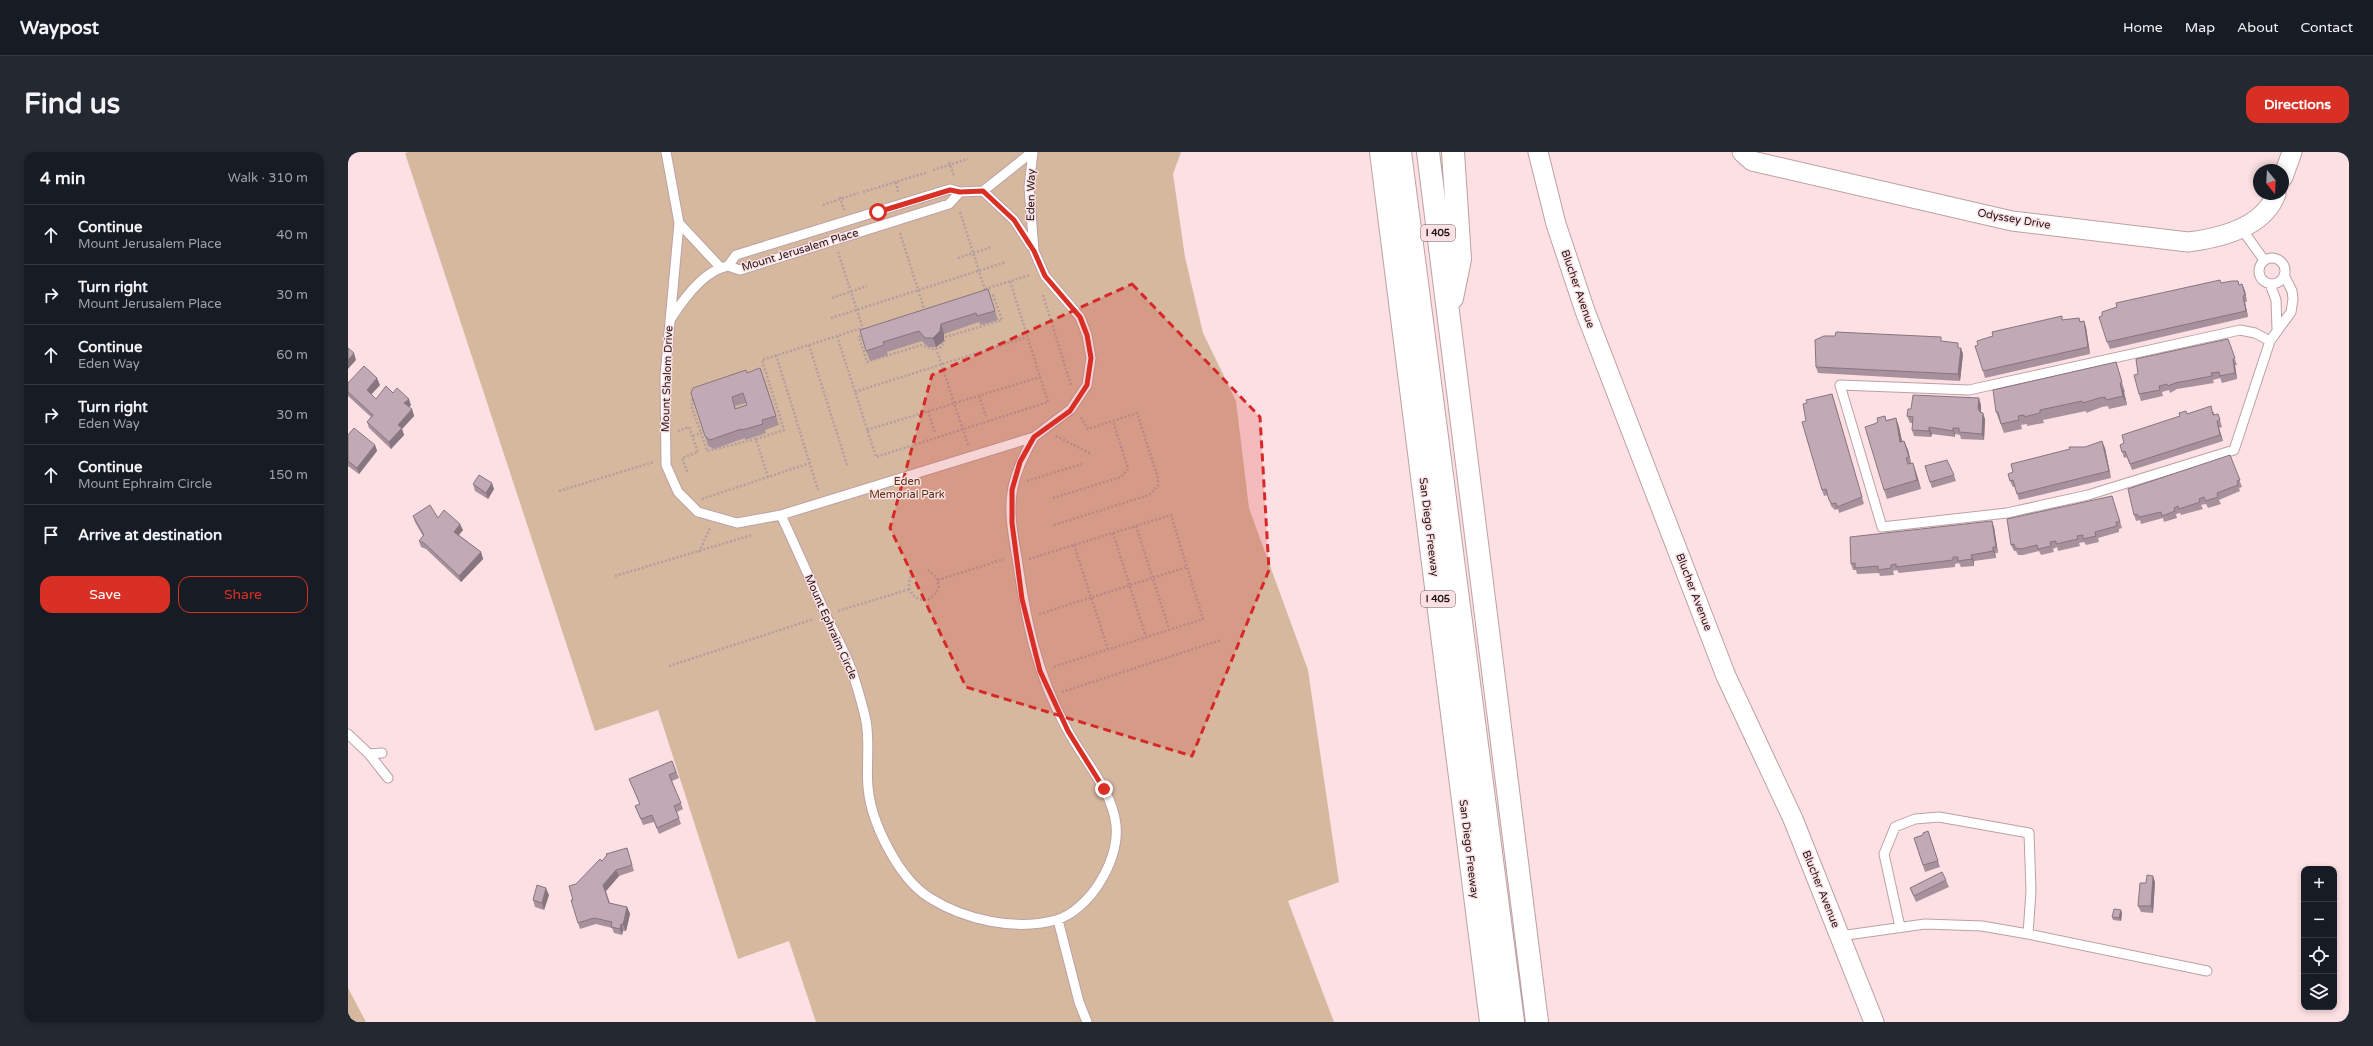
<!DOCTYPE html>
<html lang="en">
<head>
<meta charset="utf-8">
<style>
  body { margin:0; font-family:"Varela Round",sans-serif; background:#242831; color:#f1f3f6 }
  .controls { position:absolute; right:12px; bottom:12px; display:grid; overflow:hidden; border-radius:8px; box-shadow:0 2px 6px #0003 }
  .controls button { width:36px; height:36px; display:grid; place-items:center; padding:0; border:0; border-bottom:1px solid #363941; background:#171b24; color:#f1f3f6; font:20px sans-serif }
  .compass { position:absolute; left:1905px; top:12px; width:36px; height:36px; border-radius:50%; background:#171b24; box-shadow:0 2px 6px #0003; rotate:162deg }
  .stop { position:absolute; width:12px; height:12px; margin:-9px; border:3px solid #d93025; border-radius:50%; background:#fff }
  .stop.end { background:#d93025; border-color:#fff; box-shadow:0 1px 4px #0008 }
  .list { margin:0; padding:0; list-style:none }
  h2 { display:flex; justify-content:space-between; align-items:center; height:52px; margin:0; padding:0 16px; font-size:17px }
  h2 small { font-size:13px; font-weight:400; color:#9ea1a6 }
  .list li { display:grid; grid-template-columns:26px 1fr auto; gap:12px; align-items:center; box-sizing:border-box; height:60px; padding:0 16px; border-top:1px solid #363941 }
  .list b { display:block; font-size:15px; white-space:nowrap }
  .list p { margin:0; font-size:13px; white-space:nowrap; color:#9ea1a6 }
  .list em { font-size:13px; font-style:normal; color:#9ea1a6 }
  .actions { display:flex; gap:8px; padding:12px 16px }
  .actions a { flex:1; padding:9px 0; border:1px solid #d93025; border-radius:12px; text-align:center; font-size:14px; color:#d93025 }
  .actions .main { background:#d93025; color:#fff }
  .icon { flex:none; width:22px; height:22px; fill:none; stroke:currentColor; stroke-width:2; stroke-linecap:round; stroke-linejoin:round }
  .map { position:relative; flex:none; width:2001px; height:870px; overflow:hidden; border-radius:12px }
  header { display:flex; align-items:center; gap:24px; box-sizing:border-box; height:56px; padding:0 20px; background:#171b24; border-bottom:1px solid #363941 }
  header strong { font-size:19px }
  nav { display:flex; gap:22px; margin-inline-start:auto; font-size:14px }
  .intro { display:flex; align-items:center; justify-content:space-between; box-sizing:border-box; height:96px; padding:0 24px }
  h1 { margin:0; font-size:28px }
  .button { padding:10px 18px; border-radius:12px; background:#d93025; color:#fff; font-size:14px; font-weight:700 }
  main { display:flex; gap:24px; padding:0 24px }
  aside { flex:1; background:#171b24; border-radius:12px; box-shadow:0 2px 6px #0003 }
  .map>svg:first-child { display:block }
  .green { fill:#d6b89f }
  .lines { fill:none; stroke-linecap:round; stroke-linejoin:round }
  .service-casing { stroke:#bca1a4; stroke-width:11 }
  .minor-casing { stroke:#bca1a4; stroke-width:21 }
  .motorway-casing { stroke:#bca1a4; stroke-width:24 }
  .path { stroke:#b49ea0; stroke-width:2.5; stroke-dasharray:2 2; stroke-linecap:butt }
  .service { stroke:#fff; stroke-width:9 }
  .minor { stroke:#fff; stroke-width:19 }
  .motorway { stroke:#fff; stroke-width:22 }
  .wall { fill:#a6919d; fill-rule:evenodd }
  .shaded-wall { fill:#87767f }
  .building { fill:#c1a9b6; stroke:#87767f; fill-rule:evenodd }
  .route { stroke:#d93025; stroke-width:5 }
  .marked { fill:#d62828; fill-opacity:0.2; stroke:#d62828; stroke-width:3; stroke-dasharray:8 5; stroke-linejoin:round }
  .labels { text-anchor:middle; dominant-baseline:central; stroke-width:3; stroke-linejoin:round; paint-order:stroke }
  .shield { fill:#fce0e3; stroke:#615254; stroke-width:1 }
  .shield-label { font-size:10px; font-weight:bold; fill:#1f1516 }
  .street-label { font-size:11px; fill:#1f1516; stroke:#fce0e3 }
  .park-label { font-size:11px; fill:#55320e; stroke:#fce0e3 }
</style>
</head>
<body>
<header>
<strong>Waypost</strong>
<nav><a>Home</a><a>Map</a><a>About</a><a>Contact</a></nav>
</header>
<div class="intro"><h1>Find us</h1><a class="button">Directions</a></div>
<main>
<aside>
<h2>4 min<small>Walk · 310 m</small></h2>
<ul class="list">
<li><svg class="icon" aria-label="ahead" viewBox="0 0 24 24"><path d="M12 20V5M6 11l6-6 6 6"/></svg><div><b>Continue</b><p>Mount Jerusalem Place</p></div><em>40 m</em></li>
<li><svg class="icon" aria-label="right" viewBox="0 0 24 24"><path d="M7 20v-9h11M14 6l5 5-5 5"/></svg><div><b>Turn right</b><p>Mount Jerusalem Place</p></div><em>30 m</em></li>
<li><svg class="icon" aria-label="ahead" viewBox="0 0 24 24"><path d="M12 20V5M6 11l6-6 6 6"/></svg><div><b>Continue</b><p>Eden Way</p></div><em>60 m</em></li>
<li><svg class="icon" aria-label="right" viewBox="0 0 24 24"><path d="M7 20v-9h11M14 6l5 5-5 5"/></svg><div><b>Turn right</b><p>Eden Way</p></div><em>30 m</em></li>
<li><svg class="icon" aria-label="ahead" viewBox="0 0 24 24"><path d="M12 20V5M6 11l6-6 6 6"/></svg><div><b>Continue</b><p>Mount Ephraim Circle</p></div><em>150 m</em></li>
<li><svg class="icon" aria-label="arrive" viewBox="0 0 24 24"><path d="M6 21V4h12l-3 4 3 4H6"/></svg><div><b>Arrive at destination</b></div></li>
</ul>
<div class="actions"><a class="main">Save</a><a>Share</a></div>
</aside>
<div class="map">
<svg width="2001" height="870" viewBox="0 0 2001 870">
  <rect width="100%" height="100%" fill="#fce0e3"/>
  <path class="green" d="M60,0H833L825,22L837,105L855,181L888,249L901,356L960,518L991,730L940,749L986,870H468L441,789L390,807L310,558L247,579L57,1Z
    M0,836L18,870H0Z"/>
  <g class="lines">
    <g class="service-casing">
      <path id="service" d="M318,0L331,71L317,224L318,313L330,340L350,360L389,371L433,363L686,285L723,257L739,233L743,206L739,183L732,165L697,124L686,99L681,35L685,0
        M635,39L666,68L683,94
        M612,40L601,52L392,118L380,114L388,103L602,37L612,40L635,39L684,0
        M331,71L372,115
        M1893,76L1916,108
        M1911 119a13 13 0 1 1 26 0a13 13 0 1 1-26 0Z
        M1922,132L1928,148L1929,177
        M322,168C334,149 356,118 380,114
        M1922,189L1907,181L1892,178L1621,238L1492,233L1534,375L1659,361L1740,343L1886,298L1922,189L1943,160L1945,147L1944,139L1936,123
        M433,363C449,398 465,433 480,468C489,485 499,504 505,522C510,538 515,554 518,569C522,590 518,614 520,635C523,671 551,727 582,746C617,768 667,779 708,768C726,763 743,745 752,730C763,712 770,694 768,673C764,637 735,608 719,577C688,521 678,468 669,406C665,383 660,358 665,335C669,317 676,302 686,285
        M0,582L21,602L34,601
        M21,602L40,626
        M710,768L731,850L739,870
        M1680,782L1859,819
        M1492,784L1577,772L1634,774L1680,782L1683,739L1681,681L1591,665L1567,667L1547,675L1536,702L1552,775"/>
    </g>
    <g class="minor-casing">
      <path id="minor" d="M1190,0L1208,72L1237,159L1378,524L1445,667L1526,870
        M1394,0L1404,9L1664,69L1840,90C1872,86 1916,75 1928,42
        M1935,25L1944,0"/>
    </g>
    <g class="motorway-casing">
      <path id="motorway" d="M1033,0L1143,870
        M1052,0L1165,870
        M1080,0L1189,870
        M1104,146L1112,107L1105,0"/>
    </g>
    <path class="path" d="M601,10L606,24
      M585,18L620,7
      M548,30L550,40
      M515,40L580,20
      M492,45L496,58
      M475,53L510,41
      M612,60L638,141
      M552,81L577,160
      M490,100L515,177
      M610,106L644,95
      M637,137L682,123
      M645,143L654,168L598,185L593,195L585,197L573,193L519,210L511,185Z
      M695,143L723,233
      M484,146L519,134
      M483,166L658,110
      M489,184L528,305L700,250L662,129
      M461,193L499,313
      M588,196L620,293
      M428,203L470,338
      M507,240L679,185
      M346,244L344,245V256L353,281
      M631,244L638,264
      M580,259L587,281
      M519,278L692,225
      M330,279L341,275L350,300L334,306L340,322
      M345,284L353,281L359,299L408,287L420,325
      M708,284L743,302
      M408,287L436,278L414,208L514,176
      M679,329L734,312
      M211,339L306,310
      M705,346L773,325L780,317L765,269
      M354,347L462,311
      M706,373L801,343L810,334V326L789,261L740,277L732,264
      M788,374L821,477
      M765,381L798,485
      M726,393L760,497
      M351,400L362,376
      M681,407L823,363L855,467L705,515
      M565,421C550,441 581,463 591,434L588,425L579,417
      M267,424L404,383
      M590,428L656,407
      M490,459L562,437
      M691,462L839,415
      M321,514L466,467
      M714,540L873,488"/>
    <use href="#service" class="service"/>
    <use href="#minor" class="minor"/>
    <use href="#motorway" class="motorway"/>
  </g>
  <path class="wall" d="M1890,129L1891,133L1894,132L1897,139L1899,150H1897L1900,165L1762,197L1759,190L1874,131Z
    M640,137L650,168L633,173L631,170L596,182V189L588,195H580L574,189L539,200L540,203L522,209L518,199Z
    M1731,166L1732,169L1738,175L1742,202L1637,226L1635,219L1715,168Z
    M1880,187L1889,213H1887L1889,227L1874,231L1872,226L1865,228L1866,231L1829,237L1822,241L1821,238L1814,240L1815,244L1793,249L1791,242L1790,222Z
    M1612,196L1615,202L1612,229L1470,221L1468,215Z
    M1768,210L1777,240H1776L1779,253L1761,257L1760,254L1754,255L1738,261V259L1695,268L1696,271L1679,274V272L1673,273L1674,277L1656,281L1648,260Z
    M399,221L416,226L431,273L417,278L418,281L397,288V286L366,297L360,294L357,284ZM398,251L399,253L388,257L387,254Z
    M0,231L32,233L23,242L28,247L45,241L63,253L61,255L64,257L66,264L54,277L56,283L43,297L21,276L19,270L23,265L0,244Z
    M1484,242L1516,352L1491,361L1490,357L1487,358L1483,354L1480,343L1476,344L1474,338L1459,251Z
    M1633,253V261L1637,267L1636,288L1613,287L1612,283L1607,282V285L1584,282L1583,285L1566,284L1564,278V271H1562L1559,264Z
    M1866,260V263L1870,262L1872,268L1874,275L1871,276L1875,289L1784,318L1779,305L1776,306L1772,293L1776,291L1832,264L1839,262Z
    M1537,264L1538,268L1548,266L1551,275L1554,289H1556L1560,298L1563,311L1568,320L1573,337L1539,347L1536,338L1526,272L1530,270Z
    M0,283L27,293L29,299L11,322L0,314Z
    M1757,296L1763,326L1671,348L1667,335H1665L1662,329Z
    M1882,303L1894,335L1891,336L1892,339L1871,348L1873,352L1860,356L1858,352L1853,353L1855,357L1833,363L1832,361L1828,362L1829,366L1816,370L1815,366L1793,372L1792,368L1788,369L1786,363Z
    M1606,323L1608,329L1584,336L1582,330Z
    M125,332L146,337L140,347L127,339Z
    M1764,344L1774,376L1771,377V380L1750,386L1751,390L1738,393L1736,390L1731,391L1732,394L1710,399L1709,395L1705,397L1706,400L1693,403L1691,399L1675,403H1670L1668,399H1666L1663,393Z
    M65,364L90,366L115,378L111,383L133,400L135,407L113,430L78,397L73,395L71,389L75,384L67,370Z
    M1646,375L1650,401H1647L1648,406L1626,409V414L1613,415L1611,411L1607,412V415L1551,421L1549,418L1545,419L1546,423L1532,424L1531,421L1509,422L1508,418H1505L1503,412Z
    M324,609L331,626L324,629L335,657L329,660L333,672L311,682L306,670L295,673L287,654L292,652L281,627Z
    M1580,679L1592,715L1577,720L1566,686L1575,683Z
    M279,696L286,719L271,724L258,739L262,751L279,755L282,762L278,779H275L274,783L266,781L264,776L248,772L232,777L230,771L228,732L254,709L259,704L258,702Z
    M1598,728L1601,735L1568,750L1562,736Z
    M1807,730L1805,761L1793,760L1790,754Z
    M201,743L196,758L187,755L185,748Z
    M1774,761L1773,769L1765,768L1764,765Z"/>
  <path class="shaded-wall" d="M1894,132L1897,139L1899,150L1897,143Z
    M1895,144L1897,150L1900,165L1898,159Z
    M1736,169L1738,175L1742,202L1740,195Z
    M593,172L596,182V189L588,195L585,186Z
    M1613,196L1615,202L1612,229L1610,222Z
    M6,201L8,208L0,217V208Z
    M1885,207L1887,213L1889,227L1887,221Z
    M29,226L32,233L21,245L19,238Z
    M1772,231L1776,240L1779,253L1775,244Z
    M1484,242L1486,248L1516,352L1514,345Z
    M1631,246L1633,253V262L1634,267L1630,256Z
    M61,247L63,253L59,257L56,251Z
    M64,257L66,264L54,277L56,283L43,297L41,290L50,273Z
    M1635,261L1637,267L1636,288L1634,282Z
    M1548,266L1551,275L1556,299L1552,290Z
    M1869,269L1871,276L1875,289L1872,283Z
    M1581,275L1584,282L1583,285L1581,279Z
    M1605,276L1607,282V285L1605,279Z
    M1556,289L1560,298L1564,314L1561,305Z
    M1754,289L1757,296L1763,326L1761,319Z
    M27,293L29,299L11,322L9,316Z
    M1565,311L1568,320L1573,337L1569,328Z
    M144,331L146,337L140,347L138,341Z
    M1644,369L1646,375L1650,401L1648,395Z
    M112,372L115,378L108,386L106,380Z
    M1645,395L1647,401L1648,406L1645,399Z
    M133,400L135,407L113,430L111,424Z
    M1623,403L1626,409V414L1624,407Z
    M268,718L271,724L258,739L255,733Z
    M1805,724L1807,730L1805,761L1803,754Z
    M198,736L201,743L196,758L194,751Z
    M279,755L282,762L278,779L275,773Z
    M1773,758L1774,761L1773,769L1771,766Z
    M273,772L275,779L274,783L272,777Z"/>
  <path class="building" d="M1872,128L1873,131L1884,129H1890L1891,133L1894,132L1897,143L1895,144L1898,159L1759,190L1751,165L1754,164V160L1769,155L1768,151Z
    M640,137L647,159L629,164L628,161L593,172L592,179L585,186H577L571,179L535,190L536,193L518,199L512,178Z
    M1714,164V168L1731,166L1732,170L1736,169L1740,195L1635,219L1627,194L1630,193L1629,189L1645,184L1644,180Z
    M1488,180L1593,185V189L1610,191V196H1613L1610,222L1468,215L1467,188L1476,184H1487Z
    M1880,187L1887,206L1885,207L1887,221L1872,224L1871,220L1863,221L1864,224L1827,231L1820,234L1819,232L1811,234L1812,238L1791,242L1786,223L1790,222L1788,207Z
    M0,196L6,201L0,208Z
    M1768,210L1774,230L1772,231L1775,244L1758,248L1757,245L1751,246L1735,251L1734,249L1692,258V261L1676,265V263L1670,264L1671,268L1653,272L1650,260H1648L1645,238Z
    M16,214L29,226L19,238L28,247L38,234L45,241L49,236L61,247L56,251L64,257L50,273L54,276L41,290L19,270L25,263L0,240V231Z
    M412,216L428,264L414,268L415,272L394,278L393,277L362,288L357,284L343,241L345,236L398,218L399,221ZM395,241L399,253L387,257L384,245Z
    M1484,242L1514,345L1489,355L1488,351L1484,352L1481,348L1478,337L1474,338L1454,270L1458,269L1455,252L1459,251L1458,248Z
    M1565,243L1631,246L1630,256L1632,260L1635,261L1634,282L1611,280V276H1605V279L1581,275V279L1564,278L1565,265L1559,264L1560,257H1563Z
    M1863,254L1865,263L1870,262L1872,268L1869,269L1872,283L1782,312L1777,299L1774,300L1772,293L1776,291L1774,283L1832,264L1831,261L1838,259L1839,262Z
    M1537,264L1538,269L1548,266L1552,290L1556,289L1561,305L1558,306L1560,312L1565,311L1569,328L1536,338L1517,275L1526,272L1530,270L1529,266Z
    M6,276L27,293L9,316L0,309V283Z
    M1754,289L1761,319L1669,342L1665,328L1662,329L1660,322L1665,320L1663,312L1722,297L1721,295H1737Z
    M1882,303L1892,328L1889,329L1890,333L1869,341L1870,345L1858,349L1856,345L1851,347L1852,350L1831,357L1830,354L1826,356L1827,359L1814,364L1813,360L1791,365L1789,362L1786,363L1780,337Z
    M1599,308L1606,323L1582,330L1577,314Z
    M131,323L144,331L138,341L125,332Z
    M1764,344L1772,370H1768L1769,374L1747,380L1748,384L1735,387V383L1729,384L1730,387L1708,392V389L1702,390L1703,394L1690,397L1689,393L1673,397L1667,396L1666,392L1663,393L1659,367Z
    M82,353L90,366L96,358L112,372L106,380L133,400L111,424L76,391L71,389L76,383L65,364Z
    M1644,369L1648,395H1645V399L1623,403L1624,407L1610,409V405H1605V408L1548,415V412L1543,413V416L1530,418V414L1507,416V411L1503,412L1502,385Z
    M324,609L328,620L321,623L333,651L326,654L331,666L309,676L304,663L293,667L287,654L292,652L281,627Z
    M1580,679L1590,709L1575,713L1566,686L1575,683V681Z
    M279,696L284,713L268,718L255,733L261,751L279,755L275,773L273,772L272,777L263,775L264,770L246,766L230,771L223,748H225L221,734L228,732L252,707L254,709L259,703L258,702Z
    M1594,720L1598,728L1566,744L1562,736Z
    M1799,723L1805,724L1803,754H1790L1792,731H1798Z
    M189,733L198,736L194,751L185,748Z
    M1766,757L1773,758L1771,766L1764,765Z"/>
  <g class="lines">
    <path class="route" d="M530,60L602,38L612,40L635,39L666,68L686,99L697,124L732,165L739,183L743,206L739,233L722,259L686,285L672,310L664,338V371L674,447L692,519L720,579L756,637"/>
  </g>
  <path class="marked" d="M784,132L912,265L921,418L844,604L618,535L542,376L584,223Z"/>
  <g class="labels">
    <g class="shield">
      <rect x="1073" y="73" width="34" height="16" rx="3"/>
      <rect x="1073" y="439" width="34" height="16" rx="3"/>
    </g>
    <g class="shield-label">
      <text x="1090" y="81">I 405</text>
      <text x="1090" y="447">I 405</text>
    </g>
    <g class="street-label">
      <text transform="translate(683 43) rotate(-89)">Eden Way</text>
      <text transform="translate(1666 67) rotate(10)">Odyssey Drive</text>
      <text transform="translate(452 98) rotate(-17)">Mount Jerusalem Place</text>
      <text transform="translate(1230 137) rotate(71)">Blucher Avenue</text>
      <text transform="translate(319 227) rotate(-88)">Mount Shalom Drive</text>
      <text transform="translate(1081 375) rotate(83)">San Diego Freeway</text>
      <text transform="translate(1346 440) rotate(69)">Blucher Avenue</text>
      <text transform="translate(483 475) rotate(66)">Mount Ephraim Circle</text>
      <text transform="translate(1121 697) rotate(83)">San Diego Freeway</text>
      <text transform="translate(1473 737) rotate(68)">Blucher Avenue</text>
    </g>
    <g class="park-label">
      <text x="559" y="329">Eden<tspan x="559" dy="13">Memorial Park</tspan></text>
    </g>
  </g>
</svg>
<div class="controls">
<button>+</button>
<button>−</button>
<button><svg class="icon" aria-label="locate" viewBox="0 0 24 24"><circle cx="12" cy="12" r="6"/><path d="M12 2v4M12 18v4M2 12h4M18 12h4"/></svg></button>
<button><svg class="icon" aria-label="layers" viewBox="0 0 24 24"><path d="M12 4l9 5-9 5-9-5zM3 14l9 5 9-5"/></svg></button>
</div>
<svg class="compass" viewBox="-18 -18 36 36"><path d="M0-13l5 13h-10z" fill="#e53935"/><path d="M0 13l5-13h-10z" fill="#9ea1a6"/></svg>
<div class="stop" style="left:530px;top:60px"></div>
<div class="stop end" style="left:756px;top:637px"></div>
</div>
</main>
</body>
</html>
